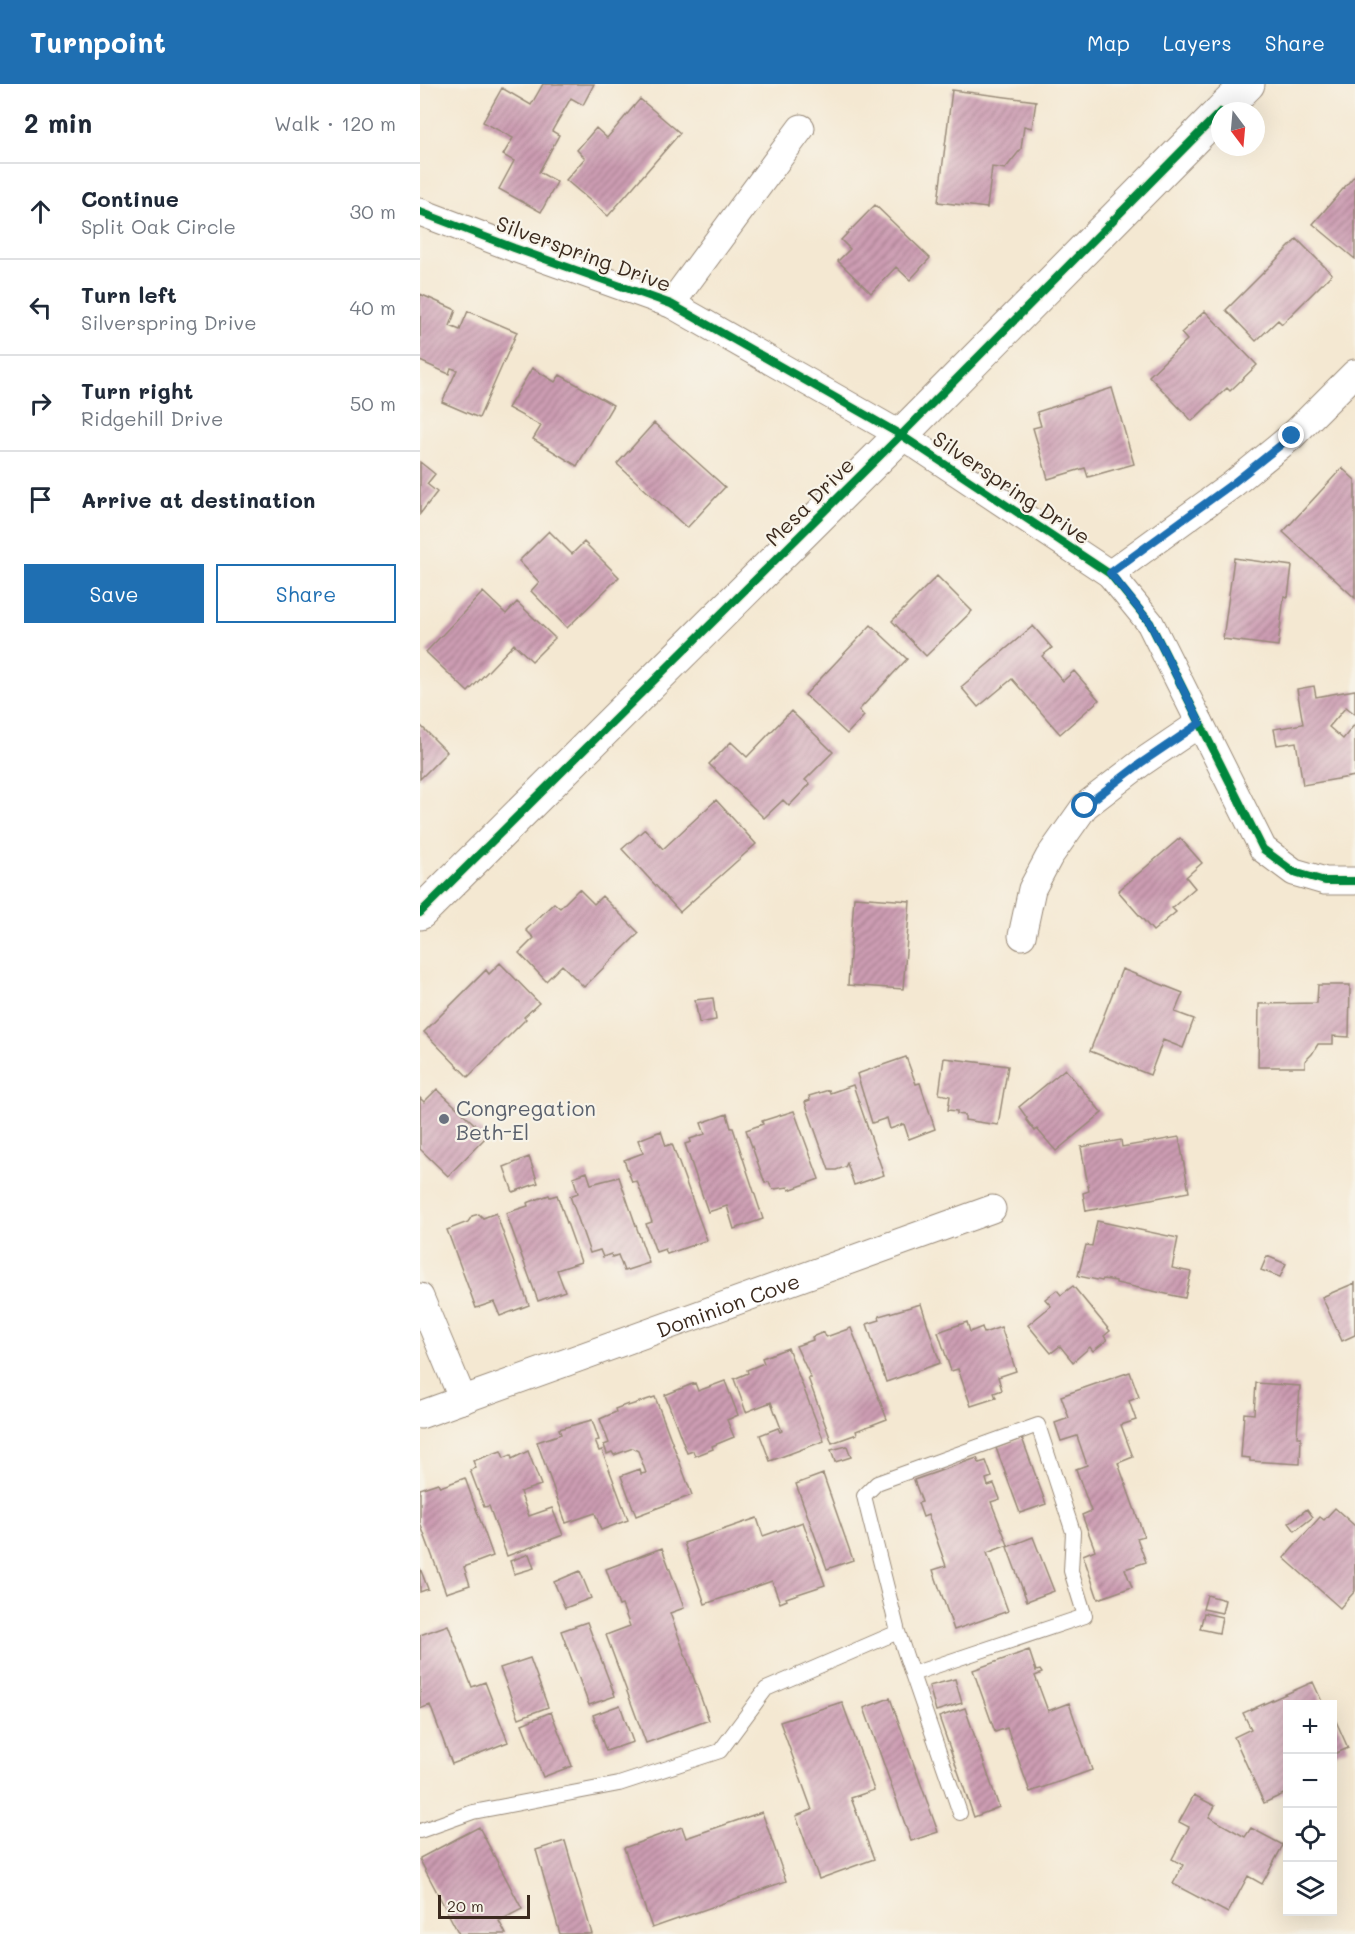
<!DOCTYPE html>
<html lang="en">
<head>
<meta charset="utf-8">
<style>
  body { margin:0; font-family:Mali,sans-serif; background:#f2f2f3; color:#1f2937 }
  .controls { position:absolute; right:18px; bottom:18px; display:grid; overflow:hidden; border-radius:0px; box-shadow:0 6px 24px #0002 }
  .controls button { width:54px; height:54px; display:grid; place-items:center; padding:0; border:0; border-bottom:2px solid #e0e1e3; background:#fff; color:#1f2937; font:30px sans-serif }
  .compass { position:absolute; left:791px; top:18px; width:54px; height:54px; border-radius:50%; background:#fff; box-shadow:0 6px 24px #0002; rotate:164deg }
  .scale { position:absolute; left:18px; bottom:15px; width:92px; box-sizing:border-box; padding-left:6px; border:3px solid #3b2a1e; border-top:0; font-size:16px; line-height:21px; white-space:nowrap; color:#3b2a1e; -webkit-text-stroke:4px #f7f3e8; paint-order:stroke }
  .stop { position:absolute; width:18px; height:18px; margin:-14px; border:4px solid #1f6fb2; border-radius:50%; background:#fff }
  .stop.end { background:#1f6fb2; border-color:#fff; box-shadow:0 2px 6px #0008 }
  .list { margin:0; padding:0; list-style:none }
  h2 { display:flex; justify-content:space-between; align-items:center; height:78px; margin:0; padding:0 24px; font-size:26px }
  h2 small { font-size:20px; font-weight:400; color:#747a83 }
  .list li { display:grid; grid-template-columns:39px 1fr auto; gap:18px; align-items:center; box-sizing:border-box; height:96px; padding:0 24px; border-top:2px solid #e0e1e3 }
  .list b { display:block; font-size:22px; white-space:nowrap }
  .list p { margin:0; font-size:20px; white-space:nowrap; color:#747a83 }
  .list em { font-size:20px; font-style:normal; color:#747a83 }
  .actions { display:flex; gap:12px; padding:18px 24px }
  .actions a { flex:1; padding:14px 0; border:2px solid #1f6fb2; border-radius:0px; text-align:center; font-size:21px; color:#1f6fb2 }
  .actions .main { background:#1f6fb2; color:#fff }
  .icon { flex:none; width:33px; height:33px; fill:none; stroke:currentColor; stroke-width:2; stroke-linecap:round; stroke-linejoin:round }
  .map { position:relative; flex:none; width:935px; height:1850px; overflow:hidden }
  header { display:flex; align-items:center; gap:36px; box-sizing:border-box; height:84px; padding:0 30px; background:#1f6fb2; color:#fff }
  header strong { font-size:28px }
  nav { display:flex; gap:33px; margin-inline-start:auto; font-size:21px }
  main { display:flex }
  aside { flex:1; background:#fff }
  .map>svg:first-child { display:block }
  .building { fill:url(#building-hatch) }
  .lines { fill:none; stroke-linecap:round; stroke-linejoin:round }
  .lane-casing { stroke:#988978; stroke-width:16 }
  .street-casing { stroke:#988978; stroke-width:29 }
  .secondary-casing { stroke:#988978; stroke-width:35 }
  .lane { stroke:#fff; stroke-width:14 }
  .street { stroke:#fff; stroke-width:27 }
  .secondary { stroke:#fff; stroke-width:33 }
  .cycleway-casing { stroke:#f7f3e8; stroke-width:11 }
  .cycleway { stroke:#00873e; stroke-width:8 }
  .route { stroke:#1f6fb2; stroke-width:8 }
  .worship-dot { fill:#6b7280; stroke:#f7f3e8; stroke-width:2 }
  .labels { text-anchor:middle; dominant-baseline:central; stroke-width:4.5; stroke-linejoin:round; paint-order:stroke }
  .street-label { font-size:21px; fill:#3b2a1e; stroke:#f7f3e8 }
  .worship-label { font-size:21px; fill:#5b616d; stroke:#f7f3e8; text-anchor:start }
</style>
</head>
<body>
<header>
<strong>Turnpoint</strong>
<nav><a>Map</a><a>Layers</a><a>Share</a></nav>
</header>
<main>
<aside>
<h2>2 min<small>Walk · 120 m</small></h2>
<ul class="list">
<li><svg class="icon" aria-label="ahead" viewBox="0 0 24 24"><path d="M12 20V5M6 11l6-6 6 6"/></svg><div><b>Continue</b><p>Split Oak Circle</p></div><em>30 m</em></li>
<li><svg class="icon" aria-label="left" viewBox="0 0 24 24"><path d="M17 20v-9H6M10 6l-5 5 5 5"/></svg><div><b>Turn left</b><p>Silverspring Drive</p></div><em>40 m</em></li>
<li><svg class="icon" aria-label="right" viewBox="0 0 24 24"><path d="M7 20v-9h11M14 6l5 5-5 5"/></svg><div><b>Turn right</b><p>Ridgehill Drive</p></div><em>50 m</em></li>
<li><svg class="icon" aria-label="arrive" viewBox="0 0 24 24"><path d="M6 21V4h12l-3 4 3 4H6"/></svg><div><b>Arrive at destination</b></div></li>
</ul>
<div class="actions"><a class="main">Save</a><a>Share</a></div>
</aside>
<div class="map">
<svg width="935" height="1850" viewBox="0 0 935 1850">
  <defs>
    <pattern id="building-hatch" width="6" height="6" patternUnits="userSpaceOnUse" patternTransform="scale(1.5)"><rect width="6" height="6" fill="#cc9cb2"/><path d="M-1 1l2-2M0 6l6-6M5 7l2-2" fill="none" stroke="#a77f90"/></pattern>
  </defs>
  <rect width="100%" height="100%" fill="#f7f3e8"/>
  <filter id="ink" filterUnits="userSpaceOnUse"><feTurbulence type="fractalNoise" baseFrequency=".0167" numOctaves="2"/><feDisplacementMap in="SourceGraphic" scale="12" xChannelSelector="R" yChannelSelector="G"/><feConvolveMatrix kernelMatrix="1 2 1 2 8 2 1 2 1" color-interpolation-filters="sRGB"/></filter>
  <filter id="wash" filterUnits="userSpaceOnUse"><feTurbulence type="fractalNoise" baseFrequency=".008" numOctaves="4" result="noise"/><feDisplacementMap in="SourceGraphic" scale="24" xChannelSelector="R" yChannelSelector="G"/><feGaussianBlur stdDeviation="1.35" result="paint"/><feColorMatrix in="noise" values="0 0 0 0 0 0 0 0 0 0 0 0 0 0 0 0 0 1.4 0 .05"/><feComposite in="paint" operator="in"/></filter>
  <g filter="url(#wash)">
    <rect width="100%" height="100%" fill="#f4e8d2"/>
    <g id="blocks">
      <path class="building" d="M123,0H174L163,21L151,14L132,47L139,51L119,88L137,98L121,128L79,105L94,77L83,71L93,54L63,38L82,4L111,21Z
        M532,6L616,17L612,44L604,42L601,65L585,85L572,83L567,124L518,118Z
        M220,15L260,49L188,132L146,96L165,74L157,66L176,44L187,54Z
        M935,91V175L893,140Z
        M455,121L510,174L490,196L476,183L451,209L418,177L430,165L421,156Z
        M877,155L912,190L862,240L858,236L836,257L806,226Z
        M0,210L36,226L30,242L40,246L48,227L97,248L59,334L22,318L37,286L31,284L29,290L0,277Z
        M785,227L837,281L810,307L807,304L772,337L729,292L767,256L761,249Z
        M112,284L135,298L140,291L193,321L157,382L113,355L121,342L88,324Z
        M692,304L714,380L668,393L665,384L628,395L613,344L621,342L617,328Z
        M234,339L305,403L267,444L197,380Z
        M0,378L15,390L7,400L17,408L0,430Z
        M922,384L935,396V514L863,448Z
        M129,447L152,470L164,458L199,493L147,544L111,507L119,498L99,477Z
        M814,474L872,482L868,513L864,512L858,562L803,555Z
        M517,492L552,527L506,572L472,537Z
        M63,508L86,530L97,518L135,554L112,577L94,560L48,608L6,568Z
        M451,541L487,575L439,626L444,632L427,650L385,611Z
        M613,542L632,564L622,572L643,597L654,587L679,616L640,650L592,595L558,623L541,603Z
        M894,602L896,613L935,606V630L926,623L909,643L923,655L935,640V692L883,701L876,658L857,661L854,645L883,640L877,605Z
        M371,627L413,668L385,696L390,700L369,722L363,716L344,734L289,680L311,658L327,673Z
        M0,641L27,668L0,695Z
        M296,716L336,760L260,828L202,765L225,745L243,765Z
        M760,754L782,779L766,793L775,804L752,824L756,828L733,847L698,807Z
        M159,805L174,820L182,812L219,849L164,903L142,881L126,897L99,869L114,854L106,846L134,819L140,824Z
        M434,813L490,817L483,905L428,901Z
        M80,879L119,919L104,933L106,935L48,993L4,948L66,886L69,890Z
        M702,885L763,909L755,928L774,935L763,964L743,956L730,991L670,967Z
        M898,901H930L929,953L913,952V960H898L892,970L885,977V983H838L839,920L897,919Z
        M293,914L296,936L279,939L275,916Z
        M486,973L496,1000L500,999L515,1045L489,1055L484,1040L470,1045L467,1034L452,1039L437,990Z
        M524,974L588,982L578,1041L545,1036V1031L537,1030V1027L528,1026L530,1012L519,1010Z
        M645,985L682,1029L636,1067L617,1045L615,1047L606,1035L607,1034L599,1023Z
        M433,1001L464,1091L434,1101L427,1079L425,1083L416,1086H409L385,1018L390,1016L389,1012L409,1006L410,1009Z
        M17,1005L67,1052L28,1092L0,1065V1014L4,1018Z
        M374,1027L399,1095L369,1106L368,1103L354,1105L351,1103L349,1098L345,1099L326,1046L343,1040L342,1037Z
        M307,1030L311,1044H313L343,1135L314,1145L307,1122L288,1128L265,1060L271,1058L270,1055L285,1050L281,1039Z
        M241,1047L246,1062L252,1060L287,1156L247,1170L245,1165L236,1168L226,1140L232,1138L217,1097L212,1098L204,1076L223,1069L218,1056Z
        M759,1053L769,1108L666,1127L663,1109L669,1107L661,1063L701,1056L702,1063Z
        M109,1073L118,1099L93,1108L84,1083Z
        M167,1088L171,1100L199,1093L229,1179L204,1187L198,1171L192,1173L191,1170L183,1173L180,1166L170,1169L150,1112L158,1109L153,1093Z
        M129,1111L130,1113L137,1111L161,1178L137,1186L145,1207L118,1217L86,1129L108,1122L107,1119Z
        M76,1129L109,1221L80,1232L74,1218L56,1224L27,1146L48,1138L52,1132L59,1130L63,1134Z
        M677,1137L758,1154L752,1184L771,1188L765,1214L696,1199V1197L683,1195L682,1197L658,1192L666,1161L672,1162Z
        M847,1172L866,1180L860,1193L841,1186Z
        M935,1199V1251L922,1257L902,1213Z
        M653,1202L690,1247L684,1252L687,1256L673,1267L670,1263L653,1278L640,1262L631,1269L608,1241L631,1222L625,1215L637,1206L641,1211Z
        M501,1220L520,1279L466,1298L447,1240L460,1236L459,1232Z
        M547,1238L550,1248L562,1243L564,1249L581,1243L596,1287L578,1293L582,1306L574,1309L576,1314L551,1322L538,1285L531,1287L518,1248Z
        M431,1244L467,1335L436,1347L437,1350L412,1359L388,1294H391L376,1262L393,1256L392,1253L404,1248L406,1253Z
        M368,1264L404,1357L350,1377L340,1351L358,1344L360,1348L362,1347L351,1318L326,1328L314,1295L328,1289L327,1286L344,1279L342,1274Z
        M710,1288L719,1313L709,1317L716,1336L701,1341L713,1373L698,1379L724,1452L717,1454L726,1478L705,1485L712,1503L678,1515L663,1471L675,1466L662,1431L671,1427L656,1385L667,1381L657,1352L641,1357L635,1339L649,1334L641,1312Z
        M305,1297L318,1331L307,1336L314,1353L292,1362L293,1365L275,1372L273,1367L267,1369L245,1311L275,1299L278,1307Z
        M836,1299L880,1302L877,1353H881L880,1380L830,1377V1374L821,1373L824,1329L834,1330Z
        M235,1313L272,1411L216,1432L201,1392L220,1385L221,1390L226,1389L218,1367L213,1364L194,1371L192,1368L187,1370L184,1361L189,1359L180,1335L196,1328L195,1325L208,1320V1322Z
        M172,1336L179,1356L175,1357L179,1367L182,1366L208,1436L181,1446L175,1429L146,1439L117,1358L141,1350L139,1345Z
        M602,1354L626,1420L600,1429L576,1364Z
        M427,1362L431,1373L415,1378L411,1366Z
        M81,1367L84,1374L91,1371L92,1375L108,1367L121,1401L100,1408L109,1432L132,1424L143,1451L87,1472L69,1422L64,1423L50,1386L56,1384L53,1377Z
        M557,1374L559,1379L566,1377L572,1393L566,1395L568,1402L574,1400L580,1415L571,1418L588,1461L567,1469L588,1527L534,1546L513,1486L526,1482L508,1431L503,1433L498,1419L502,1418L494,1396Z
        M403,1390L433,1476L407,1485L376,1400Z
        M45,1394L73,1472L44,1483L50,1501L26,1509L0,1439V1405L18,1399L20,1403Z
        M915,1424L935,1442V1507L920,1524L864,1474L900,1433L904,1436Z
        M887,1425L893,1433L875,1447L869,1439Z
        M337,1434L343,1452L383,1438L405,1501L366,1514L367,1516L360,1519L352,1497L285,1520L264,1459Z
        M613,1453L634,1507L607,1517L587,1463Z
        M242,1464L264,1524L250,1529L289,1636L226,1659L186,1551L210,1542L202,1521L199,1522L186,1485Z
        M109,1470L114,1484L94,1490L90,1477Z
        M0,1484L8,1505L0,1508Z
        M160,1487L171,1514L145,1524L134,1498Z
        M787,1511L805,1516L802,1529L783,1525Z
        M784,1529L802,1533L799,1549L780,1545Z
        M167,1538L195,1612L169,1621L141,1547Z
        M28,1541L52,1603L65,1598L88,1658L32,1680L10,1621L0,1625V1551Z
        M609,1566L616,1587L620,1586L622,1589L615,1592L628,1627L649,1619L672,1686L610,1708L587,1644L575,1648L553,1586Z
        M110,1574L128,1623L99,1634L80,1584Z
        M535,1595L542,1619L516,1627L509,1602Z
        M893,1598L903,1620H868V1708L844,1719L814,1653L831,1645L823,1629Z
        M470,1614L518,1748L491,1757L444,1624Z
        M422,1618L454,1706L431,1714L454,1775L399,1795L376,1732L392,1726L360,1638Z
        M200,1621L213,1658L186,1667L173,1631Z
        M545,1624L579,1723L554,1733L519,1633Z
        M131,1628L152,1682L123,1693L102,1640Z
        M915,1635L928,1664L912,1671V1636Z
        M774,1711L795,1722L789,1733L825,1753L831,1744L863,1761L842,1800L828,1792L808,1829L753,1800L763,1781L752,1775L769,1743L759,1738Z
        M342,1728L366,1797L232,1844L204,1764L262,1743L266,1754Z
        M59,1743L102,1825L79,1837L86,1850H39L0,1776V1774Z
        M145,1757L172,1850H140L116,1766Z"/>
    </g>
  </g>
  <g filter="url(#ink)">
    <use href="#blocks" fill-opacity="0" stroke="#988978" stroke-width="1.5"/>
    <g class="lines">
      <g class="lane-casing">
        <path id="lane" d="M618,1341L653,1448L651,1487L665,1532L492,1590L478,1548L444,1412L457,1399Z
          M492,1590L540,1729
          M0,1747L53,1728L199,1700L300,1667L346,1605L478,1548"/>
      </g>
      <g class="street-casing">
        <g id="street">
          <path d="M0,128L94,164L251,220L481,351L690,490L730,539L843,765L874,788L905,797H935"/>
          <path d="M251,220L381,44"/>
          <path d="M690,490L812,401L872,352L935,289"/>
          <path d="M602,852L612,805L629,773L665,722L721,679L780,639"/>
          <path d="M0,1213L43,1316"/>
          <path id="s1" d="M0,1331L572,1125"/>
        </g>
      </g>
      <g class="secondary-casing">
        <path id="secondary" d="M801,27L828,0
          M0,829L481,351L800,28"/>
      </g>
      <use href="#lane" class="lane"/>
      <use href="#street" class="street"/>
      <use href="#secondary" class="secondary"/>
      <g class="cycleway-casing">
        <path id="cycleway" d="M0,128L94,164L251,220L481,351L690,490L730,539L843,765L874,788L905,797H935
          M0,829L481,351L800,28"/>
      </g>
      <use href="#cycleway" class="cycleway"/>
    </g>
  </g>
  <g class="lines" filter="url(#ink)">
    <path class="route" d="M665,722L721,679L780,639L730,539L690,489L812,400L872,352"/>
  </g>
  <circle class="worship-dot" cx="24" cy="1035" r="6"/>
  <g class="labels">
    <g class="street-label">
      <text transform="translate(164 169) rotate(20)">Silverspring Drive</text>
      <text transform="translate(592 403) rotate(34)">Silverspring Drive</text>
      <text transform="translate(389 417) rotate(-45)">Mesa Drive</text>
      <text stroke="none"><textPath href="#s1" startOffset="327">Dominion Cove</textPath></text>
    </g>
    <g class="worship-label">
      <text x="36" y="1023">Congregation<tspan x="36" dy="24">Beth-El</tspan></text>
    </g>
  </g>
</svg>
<div class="controls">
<button>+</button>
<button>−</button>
<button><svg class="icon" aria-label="locate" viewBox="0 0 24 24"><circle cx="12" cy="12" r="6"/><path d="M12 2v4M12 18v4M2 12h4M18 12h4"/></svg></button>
<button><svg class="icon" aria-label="layers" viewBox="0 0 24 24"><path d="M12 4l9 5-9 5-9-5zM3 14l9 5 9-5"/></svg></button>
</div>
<svg class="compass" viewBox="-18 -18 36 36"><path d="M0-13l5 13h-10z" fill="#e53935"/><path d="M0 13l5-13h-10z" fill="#747a83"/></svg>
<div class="scale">20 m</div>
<div class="stop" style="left:665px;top:722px"></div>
<div class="stop end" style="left:872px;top:352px"></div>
</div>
</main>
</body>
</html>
